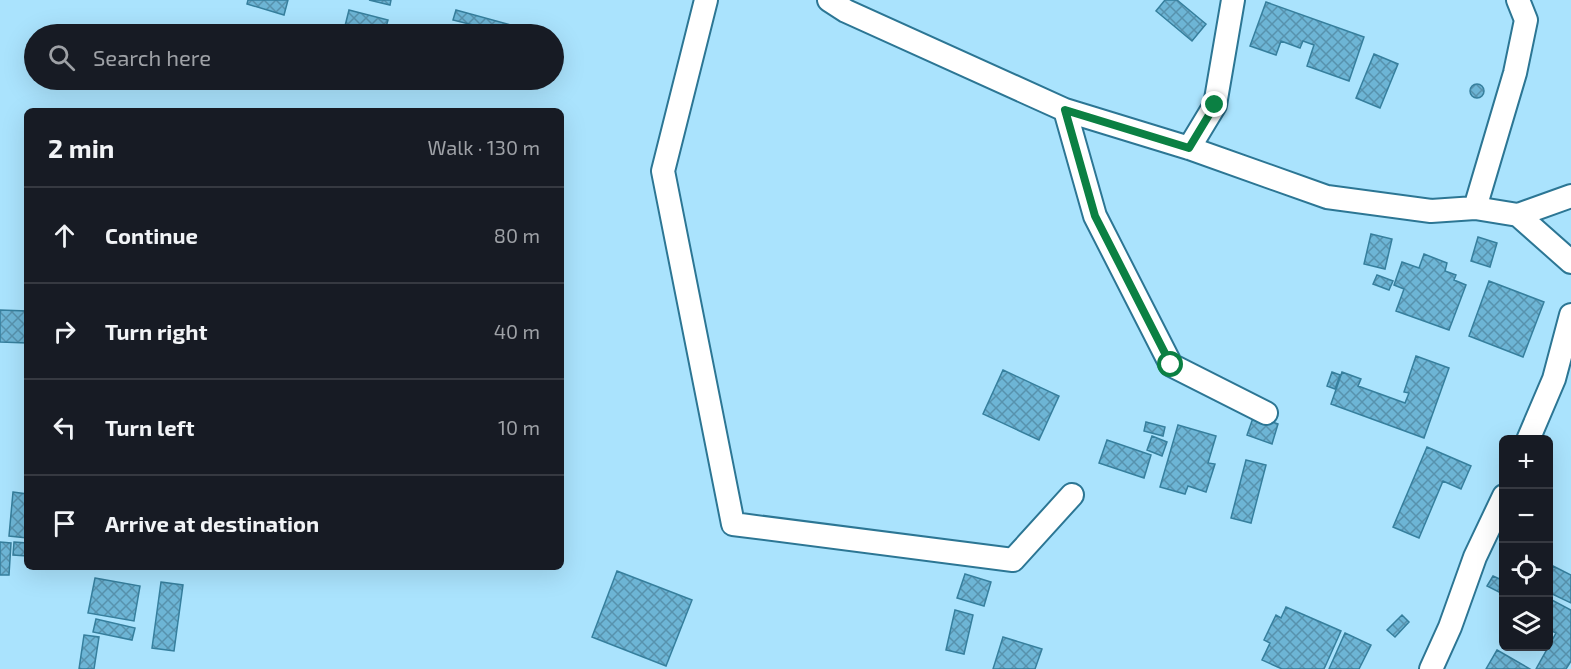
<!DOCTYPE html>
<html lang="en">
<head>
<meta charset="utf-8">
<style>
  body { margin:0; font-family:"Exo 2",sans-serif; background:#242831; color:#f1f3f6 }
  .controls { position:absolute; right:18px; bottom:18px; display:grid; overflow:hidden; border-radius:9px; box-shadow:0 6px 24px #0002 }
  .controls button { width:54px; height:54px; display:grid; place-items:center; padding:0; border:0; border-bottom:2px solid #363941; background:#171b24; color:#f1f3f6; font:30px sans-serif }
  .stop { position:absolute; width:18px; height:18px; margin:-14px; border:4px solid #0b8043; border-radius:50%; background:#fff }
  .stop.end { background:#0b8043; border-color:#fff; box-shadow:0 2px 6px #0008 }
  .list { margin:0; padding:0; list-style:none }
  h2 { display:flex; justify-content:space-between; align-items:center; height:78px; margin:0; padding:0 24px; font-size:26px }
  h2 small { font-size:20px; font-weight:400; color:#9ea1a6 }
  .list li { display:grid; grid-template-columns:39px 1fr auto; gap:18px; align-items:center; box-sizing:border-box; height:96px; padding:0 24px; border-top:2px solid #363941 }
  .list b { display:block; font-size:22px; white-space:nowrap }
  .list em { font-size:20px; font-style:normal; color:#9ea1a6 }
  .icon { flex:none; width:33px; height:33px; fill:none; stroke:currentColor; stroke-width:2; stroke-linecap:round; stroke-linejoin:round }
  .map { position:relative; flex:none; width:1571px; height:669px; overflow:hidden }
  .search { position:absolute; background:#171b24; box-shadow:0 6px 24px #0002; left:24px; top:24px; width:540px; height:66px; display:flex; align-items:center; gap:15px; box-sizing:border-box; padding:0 21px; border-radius:33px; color:#9ea1a6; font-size:22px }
  .panel { position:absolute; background:#171b24; box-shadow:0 6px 24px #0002; left:24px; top:108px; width:540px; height:462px; border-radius:9px }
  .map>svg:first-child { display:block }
  .building { fill:url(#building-cross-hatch); stroke:#367f9d; stroke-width:1.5 }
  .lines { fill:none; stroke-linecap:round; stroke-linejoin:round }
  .street-casing { stroke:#2c7694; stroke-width:26 }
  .street { stroke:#fff; stroke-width:22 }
  .route { stroke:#0b8043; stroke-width:8 }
</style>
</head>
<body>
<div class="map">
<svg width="1571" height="669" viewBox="0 0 1571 669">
  <defs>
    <pattern id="building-cross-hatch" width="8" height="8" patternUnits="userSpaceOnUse" patternTransform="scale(1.5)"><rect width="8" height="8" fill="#6db5d5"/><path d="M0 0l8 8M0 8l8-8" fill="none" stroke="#5792ad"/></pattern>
  </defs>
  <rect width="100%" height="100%" fill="#aae3fd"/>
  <path class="building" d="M248,0H288L284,15L247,4Z
    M369,0H391L390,5Z
    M1165,0H1177L1206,24L1192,41L1156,11Z
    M1266,2L1364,37L1349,81L1307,66L1314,45L1303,41L1300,48L1281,41L1276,55L1250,46Z
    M349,10L388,20L384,34H362L344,30Z
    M456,10L522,28L520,34H509L453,20Z
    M453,30L471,34H452Z
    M1374,54L1398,64L1380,108L1356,98Z
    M1470 91a7 7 0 1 1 14 0a7 7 0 1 1-14 0Z
    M1371,234L1392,239L1385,269L1364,264Z
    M1478,237L1497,243L1490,267L1471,261Z
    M1424,254L1447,263L1445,271L1456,275L1454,280L1466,285L1449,330L1396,311L1404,289L1394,285L1402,262L1419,268Z
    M1377,275L1393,281L1389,290L1373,284Z
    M1489,281L1544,302L1523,357L1469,336Z
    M0,310L27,311V343L0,342Z
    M1416,356L1449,368L1424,438L1331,404L1342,372L1361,379L1358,386L1405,403L1409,393L1404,392Z
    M1003,370L1059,396L1039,440L983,414Z
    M1332,372L1340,375L1335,389L1327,386Z
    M1254,415L1278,424L1272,444L1247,435Z
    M1146,422L1165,427L1163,436L1144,431Z
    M1178,425L1216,436L1208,463L1215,464L1206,492L1188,486L1185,494L1160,487Z
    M1152,436L1167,442L1162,456L1147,450Z
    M1107,440L1151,455L1144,478L1099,463Z
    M1427,447L1471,466L1461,489L1443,481L1419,538L1393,527Z
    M1246,460L1266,465L1251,523L1231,518Z
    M13,492L27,494V538L9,536Z
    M0,542L11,543L9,575H0Z
    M14,542L27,543V556L13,555Z
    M1553,566L1571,575V603L1548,592V576Z
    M617,571L692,600L666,666L592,637Z
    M965,574L991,582L984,606L957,598Z
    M1493,576L1504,581V588L1501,593L1487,586Z
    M95,578L140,586L134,621L88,613Z
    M161,582L183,585L174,651L152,648Z
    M1548,598L1571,610V661L1566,669H1536L1556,633L1548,629Z
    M1286,607L1341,631L1324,669H1282L1262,660L1270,643L1264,640L1276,615L1281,618Z
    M955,610L973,615L964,654L946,650Z
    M1402,615L1409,622L1395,637L1387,630Z
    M96,619L135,628L132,640L93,632Z
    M1345,633L1371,645L1359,669H1329Z
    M84,635L99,637L94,669H79Z
    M1003,637L1042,649L1035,669H993Z
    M1497,650L1530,669H1486Z"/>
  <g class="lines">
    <g class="street-casing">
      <path id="street" d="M706,0L663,171L733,524L1013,560L1072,495
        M829,0L846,11L1065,110L1189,148L1327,197L1431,211L1475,208L1518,215L1571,196
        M1065,110L1095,216L1171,365L1266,413
        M1189,148L1215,105L1233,0
        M1475,208L1515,73L1526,20L1518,0
        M1518,215L1571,262
        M1528,440L1554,379L1571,315
        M1431,669L1450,627L1475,557L1504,496"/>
    </g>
    <use href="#street" class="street"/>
  </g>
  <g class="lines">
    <path class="route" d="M1171,365L1095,216L1065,110L1189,148L1215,105"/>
  </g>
</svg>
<div class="controls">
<button>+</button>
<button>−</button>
<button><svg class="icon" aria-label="locate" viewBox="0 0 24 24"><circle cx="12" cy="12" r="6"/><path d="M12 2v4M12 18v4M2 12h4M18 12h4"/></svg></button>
<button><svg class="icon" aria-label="layers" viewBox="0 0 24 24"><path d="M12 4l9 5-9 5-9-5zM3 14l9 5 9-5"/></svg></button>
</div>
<div class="stop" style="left:1171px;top:365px"></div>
<div class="stop end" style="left:1215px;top:105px"></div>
<div class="search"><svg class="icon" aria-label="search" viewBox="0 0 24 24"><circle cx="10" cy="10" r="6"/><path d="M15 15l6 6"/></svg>Search here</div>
<section class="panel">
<h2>2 min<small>Walk · 130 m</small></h2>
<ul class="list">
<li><svg class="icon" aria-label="ahead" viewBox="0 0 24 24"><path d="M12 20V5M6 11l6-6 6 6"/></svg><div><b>Continue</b></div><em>80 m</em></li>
<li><svg class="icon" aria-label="right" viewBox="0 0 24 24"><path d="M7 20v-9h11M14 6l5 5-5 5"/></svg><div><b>Turn right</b></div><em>40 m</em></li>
<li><svg class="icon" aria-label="left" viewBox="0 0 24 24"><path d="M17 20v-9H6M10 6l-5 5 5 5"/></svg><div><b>Turn left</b></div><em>10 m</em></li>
<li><svg class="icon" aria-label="arrive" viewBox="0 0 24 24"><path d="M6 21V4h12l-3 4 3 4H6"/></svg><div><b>Arrive at destination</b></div></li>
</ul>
</section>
</div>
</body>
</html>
